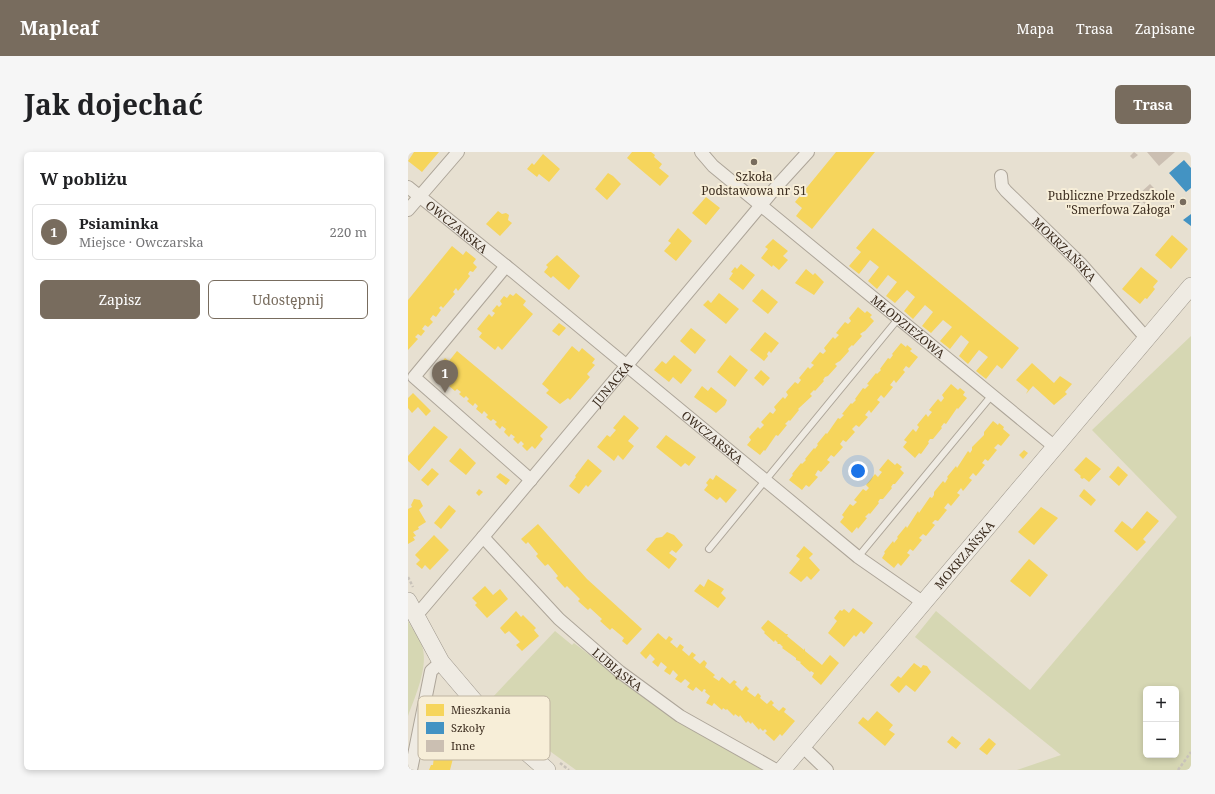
<!DOCTYPE html>
<html lang="pl">
<head>
<meta charset="utf-8">
<style>
  body { margin:0; font-family:"Noto Serif",serif; background:#f6f6f6; color:#202124 }
  .controls { position:absolute; right:12px; bottom:12px; display:grid; overflow:hidden; border-radius:6px; box-shadow:0 2px 6px #0003 }
  .controls button { width:36px; height:36px; display:grid; place-items:center; padding:0; border:0; border-bottom:1px solid #e0e0e0; background:#fff; color:#202124; font:20px sans-serif }
  .you { position:absolute; left:450px; top:319px; width:14px; height:14px; margin:-10px; border:3px solid #fff; border-radius:50%; background:#1a73e8; box-shadow:0 0 0 6px #1a73e833 }
  .badge { display:grid; place-items:center; width:26px; height:26px; border-radius:50%; background:#786c5e; color:#fff; font-size:13px; font-weight:700 }
  .pin { position:absolute; translate:-50% -33px; filter:drop-shadow(0 1px 2px #0008) }
  .pin::after { content:''; position:absolute; top:21px; width:14px; height:12px; background:inherit; clip-path:polygon(0 0,100% 0,50% 100%) }
  .list { margin:0; padding:0; list-style:none }
  h2 { display:flex; justify-content:space-between; align-items:center; height:52px; margin:0; padding:0 16px; font-size:17px }
  h2 small { font-size:13px; font-weight:400; color:#757577 }
  .list li { display:grid; grid-template-columns:26px 1fr auto; gap:12px; align-items:center; box-sizing:border-box; height:56px; margin:0 8px 8px; padding:0 8px; border:1px solid #e0e0e0; border-radius:6px }
  .list b { display:block; font-size:15px; white-space:nowrap }
  .list p { margin:0; font-size:13px; white-space:nowrap; color:#757577 }
  .list em { font-size:13px; font-style:normal; color:#757577 }
  .actions { display:flex; gap:8px; padding:12px 16px }
  .actions a { flex:1; padding:9px 0; border:1px solid #786c5e; border-radius:6px; text-align:center; font-size:14px; color:#786c5e }
  .actions .main { background:#786c5e; color:#fff }
  .map { position:relative; flex:none; width:783px; height:618px; overflow:hidden; border-radius:6px }
  header { display:flex; align-items:center; gap:24px; box-sizing:border-box; height:56px; padding:0 20px; background:#786c5e; color:#fff }
  header strong { font-size:19px }
  nav { display:flex; gap:22px; margin-inline-start:auto; font-size:14px }
  .intro { display:flex; align-items:center; justify-content:space-between; box-sizing:border-box; height:96px; padding:0 24px }
  h1 { margin:0; font-size:28px }
  .button { padding:10px 18px; border-radius:6px; background:#786c5e; color:#fff; font-size:14px; font-weight:700 }
  main { display:flex; gap:24px; padding:0 24px }
  aside { flex:1; background:#fff; border-radius:6px; box-shadow:0 2px 6px #0003 }
  .map>svg:first-child { display:block }
  .green { fill:#d6d7b3; fill-rule:evenodd }
  .homes { fill:#f6d55c }
  .schools { fill:#4393c3 }
  .building { fill:#cbbfb2 }
  .lines { fill:none; stroke-linecap:round; stroke-linejoin:round }
  .lane-casing { stroke:#ada599; stroke-width:8 }
  .street-casing { stroke:#ada599; stroke-width:14 }
  .secondary-casing { stroke:#9c958a; stroke-width:18 }
  .path { stroke:#c8c2b9; stroke-width:2.5; stroke-dasharray:3 2; stroke-linecap:butt }
  .lane { stroke:#efebe3; stroke-width:6 }
  .street { stroke:#efebe3; stroke-width:12 }
  .secondary { stroke:#efebe3; stroke-width:17 }
  .poi-dot { fill:#786c5e; stroke:#f7eed8; stroke-width:1.5 }
  .labels { text-anchor:middle; dominant-baseline:central; stroke-width:4; stroke-linejoin:round; paint-order:stroke }
  .poi-label { font-size:12px; fill:#3d2e20; stroke:#f7eed8 }
  .street-label { font-size:12px; fill:#3d2e20; stroke:#f7eed8 }
  .key { fill:#f7eed8; stroke:#bfb4a1; stroke-width:1 }
  .key-label { font-size:11px; fill:#3d2e20 }
</style>
</head>
<body>
<header>
<strong>Mapleaf</strong>
<nav><a>Mapa</a><a>Trasa</a><a>Zapisane</a></nav>
</header>
<div class="intro"><h1>Jak dojechać</h1><a class="button">Trasa</a></div>
<main>
<aside>
<h2>W pobliżu<small></small></h2>
<ul class="list">
<li><span class="badge">1</span><div><b>Psiaminka</b><p>Miejsce · Owczarska</p></div><em>220 m</em></li>
</ul>
<div class="actions"><a class="main">Zapisz</a><a>Udostępnij</a></div>
</aside>
<div class="map">
<svg width="783" height="618" viewBox="0 0 783 618">
  <rect width="100%" height="100%" fill="#e7e0d1"/>
  <path class="green" d="M783,184V618H609L653,603L507,485L528,459L622,538L769,365L684,278ZM738,537H768V603H738Z
    M0,469C4,477 11,485 14,494C21,514 7,545 0,564Z
    M147,479L164,493L166,491L262,565L354,618H168L125,587L90,555L84,546Z"/>
  <path class="homes" d="M6,0H31L14,20L0,9Z
    M224,0H243L247,3L246,5L254,12L251,16L261,24L252,34L219,6Z
    M428,0H467L404,77L388,64L394,56L387,50Z
    M135,2L152,17L141,30L131,22L129,25L119,17L124,11L126,13Z
    M200,21L205,24L213,32L199,48L187,37Z
    M298,45L312,56L298,73L284,61Z
    M90,59L94,62L98,61L101,63L100,68L104,71L92,84L78,72Z
    M270,76L284,89L268,109L256,99L263,91L260,89Z
    M465,76L611,196L594,217L589,213L578,227L568,219L580,205L571,198L560,212L551,204L561,190L553,183L542,197L532,189L544,175L535,168L523,181L514,174L525,160L517,153L505,167L496,159L507,145L499,138L487,151L478,144L489,130L485,127L480,123L469,137L460,129L471,115L462,108L451,122L441,114L453,100L448,96Z
    M764,83L780,97L763,117L747,103Z
    M365,87L380,99L375,104L380,108L371,118L365,113L364,115L353,106L360,97L357,95Z
    M44,94L55,103L58,99L68,107L65,111L69,115L65,120L62,119L60,122L62,124L50,139L48,136L45,140L47,142L35,156L33,154L31,156L33,158L28,165L25,163L22,167L25,170L20,175L17,173L14,177L17,179L13,184L10,182L7,185L10,187L0,198V148Z
    M149,103L172,124L161,138L145,124L143,126L136,120L140,115L138,113Z
    M333,112L347,123L335,138L321,127L325,121L323,120L327,115L329,117Z
    M733,115L750,129L745,135L747,137L739,147L737,146L732,152L714,137Z
    M398,117L405,123L407,121L416,130L406,143L387,131Z
    M354,137L370,150L360,162L344,149Z
    M108,141L118,149L115,153L125,162L94,198L90,194L87,198L71,185L74,181L69,177L81,162L84,165L87,161L84,159L89,153L91,155L94,152L92,149L96,144L99,146L102,142L105,144Z
    M311,141L331,157L318,172L295,153L300,148L303,151Z
    M450,155L457,161L459,159L464,163L462,165L466,169L457,179L455,180L452,182L454,184L445,194L444,193L440,197L441,199L432,209L430,210L427,212L429,214L420,224L417,225L415,228L416,229L407,239L406,238L402,242L404,244L390,257L391,258L382,269L381,268L377,272L379,273L370,284L368,283L357,299L356,298L352,303L339,293L343,288L341,285L350,275L352,277L356,273L353,270L362,260L365,262L368,258L366,255L375,245L377,247L380,243L378,240L387,230L390,232L393,228L391,226L400,215L402,217L406,213L403,211L412,200L415,202L418,199L416,196L425,185L427,187L431,183L428,181L437,170L440,172L443,169L441,166Z
    M151,171L158,176L151,184L144,179Z
    M283,176L298,188L287,202L272,189Z
    M357,180L371,191L363,201L361,199L359,202L360,204L356,209L342,198Z
    M493,191L498,195L499,193L504,197L502,199L510,205L501,216L498,214L495,218L497,220L488,231L486,228L482,233L485,235L476,246L473,243L469,248L472,250L463,261L461,258L457,263L460,265L451,275L448,273L444,277L447,280L438,290L435,288L432,292L435,295L426,305L423,303L419,308L422,310L413,320L410,318L407,323L410,325L401,335L398,333L394,338L381,328L385,323L384,322L393,311L394,312L398,308L397,307L406,296L407,297L410,293L409,292L418,281L419,282L430,266L432,267L436,263L434,262L443,251L444,252L448,248L447,247L455,236L457,237L461,233L459,232L468,221L469,222L473,218L472,217L480,206L482,207L485,203L484,202Z
    M164,194L171,200L174,196L187,207L184,211L187,213L179,222L182,225L162,248L160,246L152,252L138,241L141,238L134,232Z
    M49,199L140,275L132,284L135,287L127,297L124,294L119,299L114,294L116,292L113,289L110,292L105,287L107,285L103,282L101,285L96,280L98,277L94,274L92,277L87,272L89,270L85,267L83,269L78,265L80,263L76,259L74,262L68,257L70,254L67,251L65,254L59,249L61,247L58,244L56,246L51,242L53,240L49,237L47,239L41,234L43,232L40,229L38,232L33,227L35,225L31,221L33,218L29,215L37,206L41,209Z
    M266,203L284,218L273,232L265,225L261,230L246,218L254,209L258,212Z
    M322,203L340,218L327,235L309,220Z
    M624,211L646,231L652,224L664,232L657,240L659,242L646,253L625,234L618,242L620,238L608,228Z
    M353,218L362,226L355,234L346,226Z
    M543,232L550,238L552,236L557,240L555,243L559,246L550,257L549,256L538,272L536,271L533,275L534,276L525,287H522L520,290L521,291L513,302L511,301L507,306L495,295L499,290L496,288L505,277L508,280L511,275L509,273L518,262L520,265L524,260L521,258L530,247L533,250L536,246L534,243Z
    M294,234L300,239L303,235L319,248L317,253L308,261L286,245Z
    M5,241L23,259L18,264L10,255L4,261L0,256V246Z
    M216,263L231,276L220,289L226,294L215,308L210,303L206,309L189,295L199,283L202,285L208,278L205,276Z
    M585,269L590,273L591,271L596,275L595,277L602,283L593,294L590,292L586,296L589,298L580,309L577,307L574,311L577,313L568,324L565,321L561,326L564,328L555,339L553,336L549,341L552,343L543,354L540,351L536,356L539,358L530,369L527,368L524,371L527,373L518,384L515,382L511,386L514,388L505,399L502,397L499,401L502,403L493,414L490,411L486,416L474,406L477,401L476,400L485,389L486,391L490,386L489,385L498,374L499,376L510,359L511,361L522,345L524,346L526,343V340L535,329L537,331L540,326L539,325L548,314L549,316L560,299L562,301L564,298V295L576,283V280Z
    M26,274L40,285L11,319L0,309V304Z
    M258,283L288,305L281,314L277,311L273,315L248,295Z
    M52,296L68,311L58,323L41,309Z
    M616,298L620,301L615,307L611,303Z
    M678,305L693,317L681,330L676,326L674,327L672,325L673,324L666,318Z
    M180,307L194,319L180,335L178,333L171,342L161,334L168,325L167,324Z
    M480,307L487,313L489,311L494,315L492,317L496,321L487,332H485L483,335L484,336L475,347H472L470,350L471,351L462,362L461,361L457,365L459,366L450,377L449,375L444,381L432,370L436,365L434,363L442,352L445,354L449,350L446,348L455,337L458,339L461,336L458,333L467,322L470,325L474,320L471,318Z
    M710,314L720,323L711,334L701,325Z
    M24,316L31,322L20,334L13,328Z
    M92,321L102,328L98,333L88,325Z
    M308,323L329,338L318,351L312,345L309,348L296,338L300,333L298,331L302,326L305,328Z
    M71,337L75,340L71,344L68,341Z
    M676,337L688,348L683,354L671,344Z
    M6,347L12,348L15,354L11,358L18,370L10,375L11,377L5,380L8,384L5,385L7,388L0,392V357L4,355L3,353Z
    M41,353L48,359L33,377L26,371Z
    M633,355L650,366L626,393L610,380Z
    M739,359L751,369L735,387L738,390L729,399L706,379L714,369L724,377Z
    M130,372L179,427L234,477L219,493L214,489L216,486L204,476L202,478L192,469L194,467L182,456L180,458L170,449L172,447L159,434L157,436L148,426L150,424L140,412L137,414L128,404L130,402L120,390L118,392L113,387Z
    M259,380L266,383L275,393L268,401L264,398L261,401L269,407L261,417L238,398L248,386L254,385Z
    M26,383L41,398L22,418L17,413L14,417L8,412L12,408L7,403Z
    M396,394L405,402L401,406L412,418L403,428L399,424L393,430L381,421L392,407L388,404Z
    M621,407L640,423L622,445L602,429Z
    M300,427L316,437L313,441L318,446L310,456L286,439L292,432L296,435Z
    M77,434L85,443L92,437L100,447L79,466L67,453L69,451L64,446Z
    M445,456L465,471L456,482L453,479L448,485L446,483L436,495L420,481L429,469L426,466L432,458L434,459L436,457L441,461Z
    M108,459L113,465L115,463L128,476L126,478L131,484L114,499L108,493L112,490L101,479L97,482L92,476Z
    M360,468L378,482H380L379,484L396,498L397,496V499L414,513L422,503L431,511L413,533L404,525L406,521L403,519L402,520L392,511L393,510L388,508V506L374,496L375,495L372,492H369L370,491L367,488L366,490L356,481L357,480L353,476Z
    M250,481L258,488L261,484L265,487L262,490L269,496L272,492L276,495L274,498L281,504L284,500L288,503L285,506L292,512L296,508L299,511L297,515L307,523L305,525L311,529L314,525L322,532L326,528L329,530L327,532L334,539L338,534L341,537L339,539L347,545L350,541L353,544L352,546L359,552L363,548L366,551L364,553L371,559L375,555L378,557L376,560L387,569L374,584L372,582L366,589L357,581L359,579L357,577L355,579L352,576L351,578L344,570L343,572L340,569L338,571L332,563L331,565L327,562L326,564L319,557L318,558L315,556L314,558L306,551L304,554L298,551L302,544L297,540L298,538L296,537L294,540L288,535L285,539L279,535L282,531L277,527L273,531L267,527L270,523L265,518L262,523L256,519L259,515L253,510L250,515L244,510L247,507L242,502L238,507L232,501Z
    M506,511L513,516L515,513L519,514L523,520L507,540L498,533L491,541L482,533L490,524L493,526Z
    M469,559L485,573L481,578L487,582L477,594L450,571L455,565L460,569Z
    M32,584L38,586L37,589L49,591L42,618H21L23,613H25L28,587L31,588Z
    M544,584L553,591L548,597L539,590Z
    M581,586L588,592L579,603L571,597Z"/>
  <path class="schools" d="M776,8L783,16V36L778,40L761,21Z
    M783,62V74L775,68Z"/>
  <path class="building" d="M726,0L730,3L725,7L722,4Z
    M739,0H767L751,14Z
    M742,32L751,41L738,53L733,49L731,52L726,47L729,43L727,40L729,38L732,41Z"/>
  <g class="lines">
    <g class="lane-casing">
      <path id="lane" d="M301,397L490,167
        M450,405L584,243"/>
    </g>
    <g class="street-casing">
      <g id="street">
        <path id="s1" d="M293,0L305,14L647,295"/>
        <path id="s2" d="M593,24L594,34L598,39L672,111L739,187"/>
        <path id="s3" d="M0,35L103,118L450,405L516,451"/>
        <path d="M0,58L50,0"/>
        <path d="M98,114L6,225L123,328"/>
        <path id="s4" d="M75,385L151,467L212,520L272,564L368,618"/>
        <path id="s5" d="M8,464L75,385L369,34L400,0"/>
        <path d="M394,594L419,618"/>
        <path d="M3,618L23,519L33,510"/>
      </g>
    </g>
    <g class="secondary-casing">
      <g id="secondary">
        <path d="M0,449L33,510L84,570L139,618"/>
        <path id="s6" d="M374,618L783,134"/>
      </g>
    </g>
    <path class="path" d="M782,0L783,1
      M0,425L5,435
      M152,611L161,618
      M770,618L783,600"/>
    <use href="#lane" class="lane"/>
    <use href="#street" class="street"/>
    <use href="#secondary" class="secondary"/>
  </g>
  <g class="poi-dot">
    <circle cx="346" cy="10" r="4"/>
    <circle cx="775" cy="50" r="4"/>
  </g>
  <g class="labels">
    <g class="poi-label">
      <text x="346" y="24">Szkoła<tspan x="346" dy="14">Podstawowa nr 51</tspan></text>
      <text x="767" y="43" text-anchor="end">Publiczne Przedszkole<tspan x="767" dy="14">"Smerfowa Załoga"</tspan></text>
    </g>
    <g class="street-label">
      <text stroke="none"><textPath href="#s3" startOffset="63">OWCZARSKA</textPath></text>
      <text stroke="none"><textPath href="#s2" startOffset="99">MOKRZAŃSKA</textPath></text>
      <text stroke="none"><textPath href="#s1" startOffset="271">MŁODZIEŻOWA</textPath></text>
      <text stroke="none"><textPath href="#s5" startOffset="304">JUNACKA</textPath></text>
      <text stroke="none"><textPath href="#s3" startOffset="394">OWCZARSKA</textPath></text>
      <text stroke="none"><textPath href="#s6" startOffset="282">MOKRZAŃSKA</textPath></text>
      <text stroke="none"><textPath href="#s4" startOffset="189">LUBIĄSKA</textPath></text>
    </g>
  </g>
  <rect x="10" y="544" width="132" height="64" rx="6" class="key"/>
  <rect x="18" y="552" width="18" height="12" fill="#f6d55c"/>
  <rect x="18" y="570" width="18" height="12" fill="#4393c3"/>
  <rect x="18" y="588" width="18" height="12" fill="#cbbfb2"/>
  <g class="key-label">
    <text x="43" y="562">Mieszkania</text>
    <text x="43" y="580">Szkoły</text>
    <text x="43" y="598">Inne</text>
  </g>
</svg>
<div class="controls">
<button>+</button>
<button>−</button>
</div>
<div class="you"></div>
<div class="pin badge" style="left:37px;top:241px">1</div>
</div>
</main>
</body>
</html>
